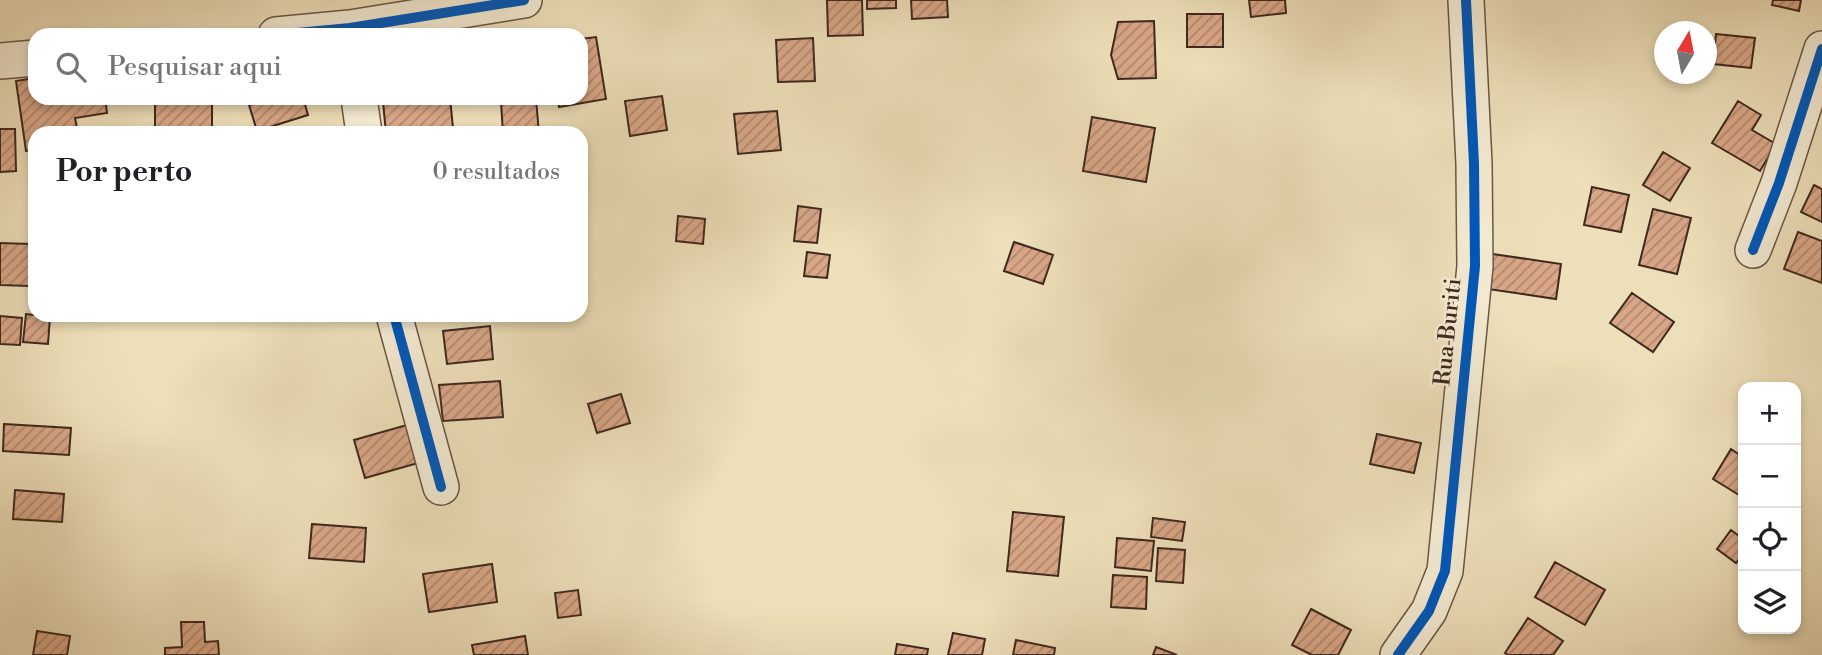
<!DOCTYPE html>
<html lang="pt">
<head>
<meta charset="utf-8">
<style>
  body { margin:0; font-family:"Libre Bodoni",serif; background:#f6f6f6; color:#202124 }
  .controls { position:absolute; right:21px; bottom:21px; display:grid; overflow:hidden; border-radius:14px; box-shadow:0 4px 10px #0003 }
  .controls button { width:63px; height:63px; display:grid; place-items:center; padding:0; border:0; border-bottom:2px solid #e0e0e0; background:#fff; color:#202124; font:35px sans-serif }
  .compass { position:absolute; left:1654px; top:21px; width:63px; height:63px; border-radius:50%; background:#fff; box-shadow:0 4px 10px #0003; rotate:10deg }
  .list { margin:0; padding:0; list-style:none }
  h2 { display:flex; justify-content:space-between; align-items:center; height:91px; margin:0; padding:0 28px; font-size:30px }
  h2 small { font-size:23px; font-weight:400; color:#757577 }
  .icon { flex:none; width:38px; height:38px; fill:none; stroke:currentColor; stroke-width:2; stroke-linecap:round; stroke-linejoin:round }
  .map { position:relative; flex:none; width:1822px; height:655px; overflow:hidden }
  .search { position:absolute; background:#fff; box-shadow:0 4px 10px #0003; left:28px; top:28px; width:560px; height:77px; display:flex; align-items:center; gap:18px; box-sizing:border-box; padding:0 24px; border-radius:21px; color:#757577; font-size:26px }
  .panel { position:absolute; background:#fff; box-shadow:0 4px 10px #0003; left:28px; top:126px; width:560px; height:196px; border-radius:21px }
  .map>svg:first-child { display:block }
  .building { fill:url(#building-hatch); stroke:#3f281d; stroke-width:2 }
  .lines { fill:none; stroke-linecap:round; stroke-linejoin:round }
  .street-casing { stroke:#6a5644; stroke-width:38 }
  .street { stroke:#f3ead2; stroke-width:35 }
  .cycleway-casing { stroke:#f3ead2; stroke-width:15 }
  .cycleway { stroke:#0057b8; stroke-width:10 }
  .labels { text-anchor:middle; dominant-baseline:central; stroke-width:5; stroke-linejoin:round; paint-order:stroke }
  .street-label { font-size:23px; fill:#3f281d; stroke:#f3ead2 }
</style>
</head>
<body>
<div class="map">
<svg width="1822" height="655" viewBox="0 0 1822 655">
  <defs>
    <pattern id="building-hatch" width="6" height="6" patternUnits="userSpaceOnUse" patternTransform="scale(1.75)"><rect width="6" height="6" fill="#d9a787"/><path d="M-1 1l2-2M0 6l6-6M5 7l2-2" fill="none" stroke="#b1886e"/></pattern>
  </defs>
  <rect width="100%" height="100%" fill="#eddfb9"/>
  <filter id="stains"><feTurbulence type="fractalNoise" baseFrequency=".00286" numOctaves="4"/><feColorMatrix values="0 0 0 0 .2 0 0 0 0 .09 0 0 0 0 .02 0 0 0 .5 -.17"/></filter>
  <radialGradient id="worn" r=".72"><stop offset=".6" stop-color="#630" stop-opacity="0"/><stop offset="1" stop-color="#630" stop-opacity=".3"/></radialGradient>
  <path class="building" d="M827,0H862L863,35L828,36Z
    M867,0H896V8L867,9Z
    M911,0H947L948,17L912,19Z
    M1249,0H1285L1286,13L1251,17Z
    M1773,0H1801L1799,11L1772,5Z
    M1187,14H1223V47H1187Z
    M1154,21L1156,78L1118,79L1111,55L1118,22Z
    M1716,34L1755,38L1751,68L1713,64Z
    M596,37L606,99L559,107L558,98H581V39Z
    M813,38L815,81L778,82L776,40Z
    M35,78V98H105L107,113L75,118L78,133H35V150L26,151L16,81Z
    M662,96L667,130L630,136L625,101Z
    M155,98H212V133H155Z
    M270,98H303L308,115L257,131L249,105Z
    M430,98H450L453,128L386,133L383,102Z
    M536,99L539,133H503L501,102Z
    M1738,101L1761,115L1752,130L1776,144L1760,171L1712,143Z
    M777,111L781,150L738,154L734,114Z
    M1092,117L1155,128L1146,182L1083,171Z
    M0,129H15L16,171L0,172Z
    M1663,152L1690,168L1670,201L1643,185Z
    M1814,185L1822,189V222L1801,212Z
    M1592,187L1629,195L1621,232L1584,225Z
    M798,206L821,209L817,243L794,241Z
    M1653,209L1691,218L1677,274L1639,265Z
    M678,216L705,219L703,244L676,241Z
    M1798,232L1822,241V283L1784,269Z
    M1014,242L1053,255L1043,284L1004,271Z
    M0,243L30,244L29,286L0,285Z
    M807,252L830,255L827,278L804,276Z
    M1486,253L1561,264L1556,299L1481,288Z
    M1632,293L1674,322L1653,352L1610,323Z
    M26,314L50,317L48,344L23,342Z
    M0,316L22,318L20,345L0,344Z
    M490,326L493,359L447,364L443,331Z
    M500,381L503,417L443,421L439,385Z
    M621,394L630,423L597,433L588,404Z
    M4,424L71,428L69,455L3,451Z
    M407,425L418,463L365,478L354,440Z
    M1377,434L1421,443L1414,473L1370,464Z
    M1731,449L1743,457V489L1739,495L1713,479Z
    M15,490L64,494L62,522L13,519Z
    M1013,512L1064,517L1058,576L1007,571Z
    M1153,518L1185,522L1182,541L1151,537Z
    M312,524L366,528L364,562L309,558Z
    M1731,530L1743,539V554L1736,563L1717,549Z
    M1117,538L1154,541L1151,571L1115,567Z
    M1158,548L1185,550L1183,583L1156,581Z
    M1555,562L1605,590L1585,625L1535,597Z
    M492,564L497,602L429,612L423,574Z
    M1113,575L1147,577L1146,609L1111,607Z
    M578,590L581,615L558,618L555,593Z
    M1311,609L1351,630L1338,655H1312L1292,645Z
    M1528,618L1563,641L1553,655H1508L1505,653Z
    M181,622H204L205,642L218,641L219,655H165V648L182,647Z
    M37,631L70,636L67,655H33Z
    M953,633L985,639L982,655H948Z
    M525,636L528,655H474L472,645Z
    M1016,640L1055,648L1054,655H1013Z
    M897,644L928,649L927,655H895Z
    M1156,647L1177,655H1153Z"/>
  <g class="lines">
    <g class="street-casing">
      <path id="street" d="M276,35L350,28L524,0
        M0,61L35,58
        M359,98L364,133
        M1753,250L1779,183L1822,49
        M394,315L441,487
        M1398,655L1429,611L1445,571L1475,266L1474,164L1466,0"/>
    </g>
    <use href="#street" class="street"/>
    <g class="cycleway-casing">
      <path id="cycleway" d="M276,35L350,28L524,0
        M1753,250L1779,183L1822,49
        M394,315L441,487
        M1398,655L1429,611L1445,571L1475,266L1474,164L1466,0"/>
    </g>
    <use href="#cycleway" class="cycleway"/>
  </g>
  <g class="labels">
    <g class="street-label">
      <text transform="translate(1448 332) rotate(-84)">Rua Buriti</text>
    </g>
  </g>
  <rect width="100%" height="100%" filter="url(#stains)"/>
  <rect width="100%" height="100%" fill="url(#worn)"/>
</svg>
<div class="controls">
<button>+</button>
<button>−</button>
<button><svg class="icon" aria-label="locate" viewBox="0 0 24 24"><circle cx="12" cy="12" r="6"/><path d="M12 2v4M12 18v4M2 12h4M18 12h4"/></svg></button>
<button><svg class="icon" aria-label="layers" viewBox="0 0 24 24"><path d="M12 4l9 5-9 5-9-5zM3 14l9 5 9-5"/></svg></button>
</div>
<svg class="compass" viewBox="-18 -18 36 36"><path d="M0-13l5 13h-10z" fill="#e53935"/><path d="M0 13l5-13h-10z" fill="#757577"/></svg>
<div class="search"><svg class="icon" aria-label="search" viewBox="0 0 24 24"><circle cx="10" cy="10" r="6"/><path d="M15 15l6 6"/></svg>Pesquisar aqui</div>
<section class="panel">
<h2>Por perto<small>0 resultados</small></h2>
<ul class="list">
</ul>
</section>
</div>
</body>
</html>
